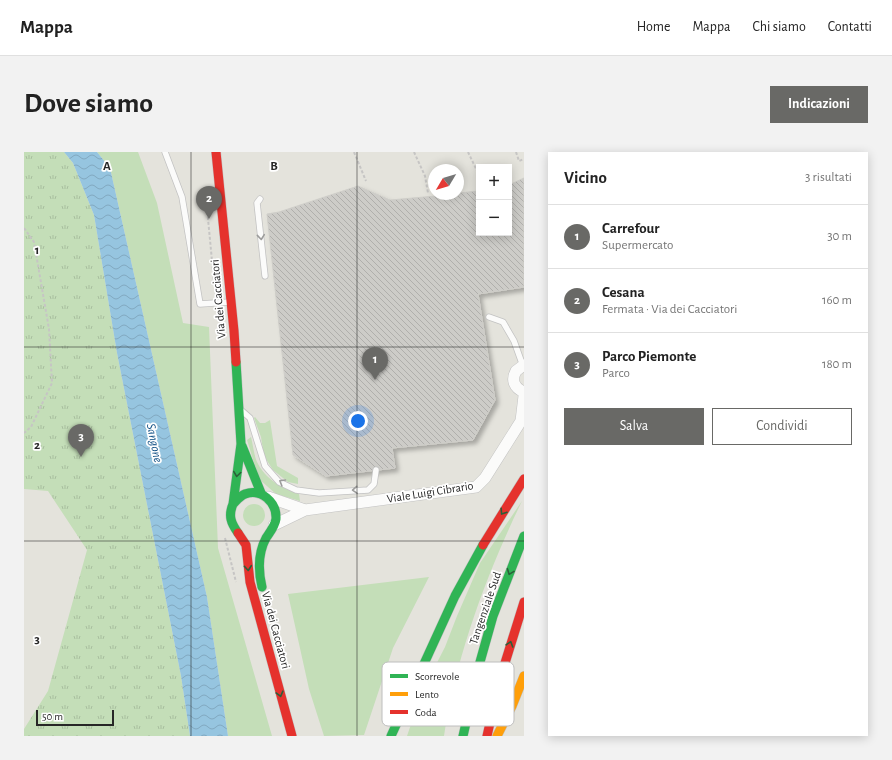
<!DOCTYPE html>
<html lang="it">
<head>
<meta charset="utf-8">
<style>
  body { margin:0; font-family:"Alegreya Sans",sans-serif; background:#f2f2f2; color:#222 }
  .controls { position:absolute; right:12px; top:12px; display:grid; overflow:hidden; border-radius:0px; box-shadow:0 2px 10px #0003 }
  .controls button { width:36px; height:36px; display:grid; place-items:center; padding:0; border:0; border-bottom:1px solid #e0e0e0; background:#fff; color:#222; font:20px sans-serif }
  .compass { position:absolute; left:404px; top:12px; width:36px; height:36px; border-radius:50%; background:#fff; box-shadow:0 2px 10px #0003; rotate:232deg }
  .scale { position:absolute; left:12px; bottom:10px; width:78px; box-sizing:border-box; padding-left:4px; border:2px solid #272727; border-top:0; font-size:11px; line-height:14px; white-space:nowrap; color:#272727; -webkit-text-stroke:3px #fff; paint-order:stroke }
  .you { position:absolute; left:334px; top:269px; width:14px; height:14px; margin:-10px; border:3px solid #fff; border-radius:50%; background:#1a73e8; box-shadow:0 0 0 6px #1a73e833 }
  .badge { display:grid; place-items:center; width:26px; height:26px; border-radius:50%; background:#696966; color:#fff; font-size:13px; font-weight:700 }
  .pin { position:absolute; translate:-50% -33px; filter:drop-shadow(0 1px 2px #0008) }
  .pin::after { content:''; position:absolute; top:21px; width:14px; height:12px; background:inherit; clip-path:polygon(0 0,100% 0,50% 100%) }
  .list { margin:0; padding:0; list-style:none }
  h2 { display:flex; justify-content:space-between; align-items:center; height:52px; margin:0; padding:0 16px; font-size:17px }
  h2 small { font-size:13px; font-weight:400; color:#767676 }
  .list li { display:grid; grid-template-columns:26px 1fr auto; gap:12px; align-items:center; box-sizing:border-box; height:64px; padding:0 16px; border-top:1px solid #e0e0e0 }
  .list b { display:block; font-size:15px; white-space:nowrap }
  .list p { margin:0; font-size:13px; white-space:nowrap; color:#767676 }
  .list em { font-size:13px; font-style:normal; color:#767676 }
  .actions { display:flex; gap:8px; padding:12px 16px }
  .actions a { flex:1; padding:9px 0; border:1px solid #696966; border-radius:0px; text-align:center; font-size:14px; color:#696966 }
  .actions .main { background:#696966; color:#fff }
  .map { position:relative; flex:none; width:500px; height:584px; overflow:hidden; border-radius:0px }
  header { display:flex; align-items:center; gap:24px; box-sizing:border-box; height:56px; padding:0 20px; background:#fff; border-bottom:1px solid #e0e0e0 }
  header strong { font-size:19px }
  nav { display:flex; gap:22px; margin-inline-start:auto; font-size:14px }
  .intro { display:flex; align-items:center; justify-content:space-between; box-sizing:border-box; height:96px; padding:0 24px }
  h1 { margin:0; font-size:28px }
  .button { padding:10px 18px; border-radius:0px; background:#696966; color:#fff; font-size:14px; font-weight:700 }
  main { display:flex; gap:24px; padding:0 24px }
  aside { flex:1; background:#fff; border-radius:0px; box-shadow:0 2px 10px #0003 }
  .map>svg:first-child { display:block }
  .grass { fill:#c4deb8 }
  .park { fill:url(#park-tufts) }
  .water { fill:url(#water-waves) }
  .building { fill:url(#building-back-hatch); stroke:#cfcec9; filter:url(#shadow) }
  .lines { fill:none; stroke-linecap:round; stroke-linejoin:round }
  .lane-casing { stroke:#c2c2c2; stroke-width:7 }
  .street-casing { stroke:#c2c2c2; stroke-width:12 }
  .fast-casing { stroke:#c2c2c2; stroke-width:10 }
  .slow-casing { stroke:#c2c2c2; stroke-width:10 }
  .jam-casing { stroke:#c2c2c2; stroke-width:10 }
  .path { stroke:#c6c5c4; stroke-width:2; stroke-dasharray:3 2; stroke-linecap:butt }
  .lane { stroke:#fbfbfa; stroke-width:5.5 }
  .street { stroke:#fbfbfa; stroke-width:11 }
  .fast { stroke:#30b455; stroke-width:9 }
  .slow { stroke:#ff9f0a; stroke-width:9 }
  .jam { stroke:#e5322d; stroke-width:9 }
  .oneway { stroke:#9c9c9b }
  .oneway2 { stroke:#2b5f39 }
  .grid { fill:none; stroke:#272727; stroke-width:1; stroke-opacity:0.55 }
  .labels { text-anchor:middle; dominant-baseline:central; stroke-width:3.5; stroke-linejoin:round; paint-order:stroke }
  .street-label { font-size:12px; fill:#272727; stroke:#fff }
  .water-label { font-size:13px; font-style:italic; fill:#195689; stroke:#fff }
  .key { fill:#fff; stroke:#bebebe; stroke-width:1 }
  .key-label { font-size:11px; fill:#272727 }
  .grid-label { font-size:13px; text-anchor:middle; font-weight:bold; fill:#272727; stroke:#fff; stroke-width:3.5; stroke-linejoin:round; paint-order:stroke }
</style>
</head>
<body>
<header>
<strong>Mappa</strong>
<nav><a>Home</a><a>Mappa</a><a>Chi siamo</a><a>Contatti</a></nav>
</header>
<div class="intro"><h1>Dove siamo</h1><a class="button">Indicazioni</a></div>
<main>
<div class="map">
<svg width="500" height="584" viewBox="0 0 500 584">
  <defs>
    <pattern id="park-tufts" width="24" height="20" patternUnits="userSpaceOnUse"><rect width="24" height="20" fill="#c4deb8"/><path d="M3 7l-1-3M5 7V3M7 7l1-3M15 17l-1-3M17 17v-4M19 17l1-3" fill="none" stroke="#a8be9e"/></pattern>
    <pattern id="water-waves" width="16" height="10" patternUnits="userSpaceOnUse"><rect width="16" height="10" fill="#96c5e0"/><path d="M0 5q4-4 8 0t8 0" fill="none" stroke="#81a9c0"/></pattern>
    <pattern id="building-back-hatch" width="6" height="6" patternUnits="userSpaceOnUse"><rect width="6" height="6" fill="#cdccc8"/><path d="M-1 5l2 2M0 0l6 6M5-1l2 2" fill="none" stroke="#b0afac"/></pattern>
    <filter id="shadow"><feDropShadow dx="3.5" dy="3.5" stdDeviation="2" flood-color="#0004"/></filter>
  </defs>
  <rect width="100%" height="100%" fill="#e4e3dc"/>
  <path class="grass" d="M73,0H114L133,51L159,171L185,175L194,396L248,584H204L183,445L86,16Z
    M231,265L236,271H241L246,268L253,314L274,326V332L264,330L249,318L240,304L237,285L230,266Z
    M227,285C229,293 230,303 233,310C241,327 259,337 275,342L276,349L252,342L235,327L223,288Z
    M498,349C463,421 432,504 420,584H383L398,540L421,495L433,464L456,411Z
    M219 363a11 11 0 1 1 22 0a11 11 0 1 1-22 0Z
    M405,425L369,496L340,583L300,584L285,537L264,442Z"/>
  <path class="park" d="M0,0H40L49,11L70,63L93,201L157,524L166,584H0V577L24,539L63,398L24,339L0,337Z"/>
  <path class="water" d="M40,0H73L86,16L183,445L204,584H166L157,524L93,201L70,63L49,11Z"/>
  <path class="building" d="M500,26V135L454,142L471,248L449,288L368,296L371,316L302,324L269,303L243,62L255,60L334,34L366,48L434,42V41L455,39V81H485V33Z"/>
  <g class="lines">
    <g class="lane-casing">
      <path id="lane" d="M141,0L158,45L176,152L206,150
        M236,47L233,51L241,124
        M465,165L479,170L490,189L499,214
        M218,259L226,266L241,314L255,330L272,338L295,341L344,338L350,332L352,318"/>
    </g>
    <g class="street-casing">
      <path id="street" d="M500,213L492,219C487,228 490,236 500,240
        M244,345L281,358
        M250,373L281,358L452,335L461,326L497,269L500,244"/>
    </g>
    <g class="fast-casing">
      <path id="fast" d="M212,210L217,292L209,352C204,364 207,371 214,381
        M218,294L237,341
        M209,352C213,348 216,344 221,342C237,336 253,350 252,367C251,374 246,380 242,386C234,401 234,418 238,435
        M367,584L431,444L459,393
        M439,584L456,510L469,464L500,384"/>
    </g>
    <g class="slow-casing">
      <path id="slow" d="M473,584L488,554L500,524"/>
    </g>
    <g class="jam-casing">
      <path id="jam" d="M192,0L210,179L212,210
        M214,381L222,393L226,430L268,584
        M459,393L500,327
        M463,584L476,527L500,450"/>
    </g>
    <path class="path" d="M330,0L342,29
      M390,0L401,24L404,41
      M444,0L455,23
      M492,0L495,9L500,7
      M181,35L190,130L192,133
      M0,76L10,90L25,177L28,231L7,275L0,281
      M201,386L212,430"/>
    <use href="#lane" class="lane"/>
    <use href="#street" class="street"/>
    <use href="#fast" class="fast"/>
    <use href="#slow" class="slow"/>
    <use href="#jam" class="jam"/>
  </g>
  <defs><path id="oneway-chevron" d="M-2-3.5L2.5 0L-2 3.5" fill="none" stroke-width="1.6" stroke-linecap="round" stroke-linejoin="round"/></defs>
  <g class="oneway">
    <use href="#oneway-chevron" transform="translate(237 85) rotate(84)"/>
    <use href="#oneway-chevron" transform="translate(258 330) rotate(-149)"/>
    <use href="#oneway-chevron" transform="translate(331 338) rotate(176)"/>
  </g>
  <g class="oneway2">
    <use href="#oneway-chevron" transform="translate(213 322) rotate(98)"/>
    <use href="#oneway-chevron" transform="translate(479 360) rotate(123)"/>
    <use href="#oneway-chevron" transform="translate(224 416) rotate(85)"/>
    <use href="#oneway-chevron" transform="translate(486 420) rotate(111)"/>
    <use href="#oneway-chevron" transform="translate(486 492) rotate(-73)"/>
    <use href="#oneway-chevron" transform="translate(256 542) rotate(75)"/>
  </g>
  <path class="grid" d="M167,0V584M333,0V584M0,195H500M0,389H500"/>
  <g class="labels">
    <g class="street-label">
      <text transform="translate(194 147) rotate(-95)">Via dei Cacciatori</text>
      <text transform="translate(406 340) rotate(-9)">Viale Luigi Cibrario</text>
      <text transform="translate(461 456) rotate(-71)">Tangenziale Sud</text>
      <text transform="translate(252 478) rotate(75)">Via dei Cacciatori</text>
    </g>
    <g class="water-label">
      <text transform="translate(130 291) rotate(79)">Sangone</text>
    </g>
  </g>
  <rect x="358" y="510" width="132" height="64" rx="6" class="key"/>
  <rect x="366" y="522" width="18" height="4" fill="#30b455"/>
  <rect x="366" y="540" width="18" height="4" fill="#ff9f0a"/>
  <rect x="366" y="558" width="18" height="4" fill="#e5322d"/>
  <g class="key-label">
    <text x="391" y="528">Scorrevole</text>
    <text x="391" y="546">Lento</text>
    <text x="391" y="564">Coda</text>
  </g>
  <g class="grid-label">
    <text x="83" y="18">A</text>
    <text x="250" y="18">B</text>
    <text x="13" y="102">1</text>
    <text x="13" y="297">2</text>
    <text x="13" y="491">3</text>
  </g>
</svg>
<div class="controls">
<button>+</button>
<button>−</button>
</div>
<svg class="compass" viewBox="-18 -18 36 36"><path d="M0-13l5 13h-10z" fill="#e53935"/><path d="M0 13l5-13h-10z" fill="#767676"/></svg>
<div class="scale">50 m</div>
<div class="you"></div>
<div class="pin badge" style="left:351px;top:228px">1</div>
<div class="pin badge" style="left:185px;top:67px">2</div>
<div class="pin badge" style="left:57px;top:305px">3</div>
</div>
<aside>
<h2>Vicino<small>3 risultati</small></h2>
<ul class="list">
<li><span class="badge">1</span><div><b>Carrefour</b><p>Supermercato</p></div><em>30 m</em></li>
<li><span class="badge">2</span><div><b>Cesana</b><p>Fermata · Via dei Cacciatori</p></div><em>160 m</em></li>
<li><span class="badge">3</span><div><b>Parco Piemonte</b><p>Parco</p></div><em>180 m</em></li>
</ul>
<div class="actions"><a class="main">Salva</a><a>Condividi</a></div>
</aside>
</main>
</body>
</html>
